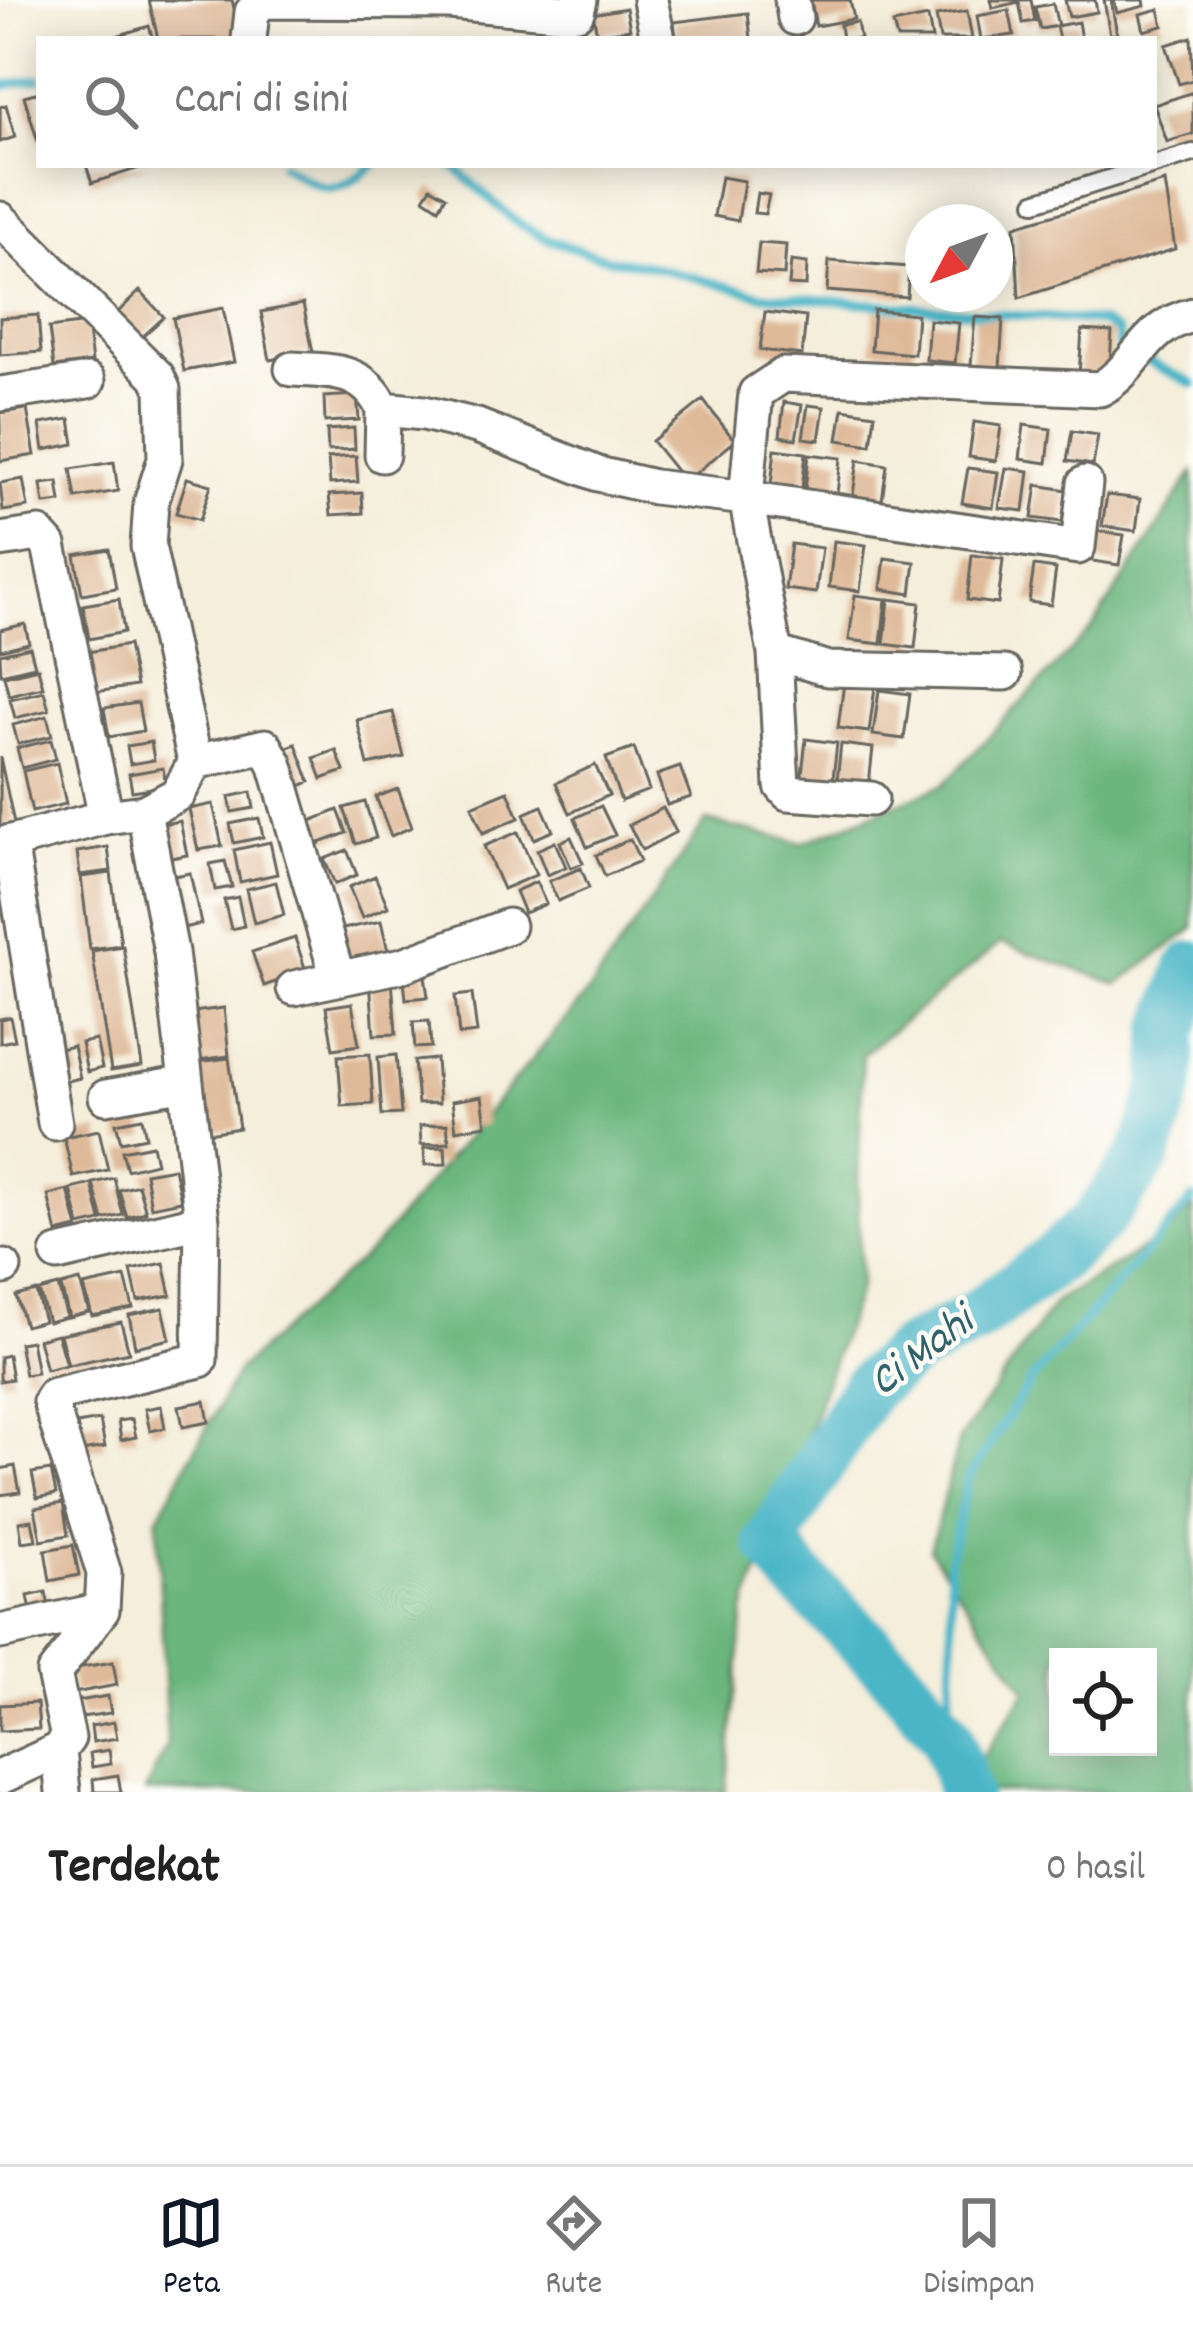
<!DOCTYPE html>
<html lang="id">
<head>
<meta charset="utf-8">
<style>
  body { margin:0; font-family:Dekko,sans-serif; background:#f6f6f6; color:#222 }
  .controls { position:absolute; right:36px; bottom:36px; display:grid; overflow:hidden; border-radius:0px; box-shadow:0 6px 30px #0003 }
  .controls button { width:108px; height:108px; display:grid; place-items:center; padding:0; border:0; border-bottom:3px solid #e0e0e0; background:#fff; color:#222; font:60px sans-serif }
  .compass { position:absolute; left:905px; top:204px; width:108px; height:108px; border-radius:50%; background:#fff; box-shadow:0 6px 30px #0003; rotate:229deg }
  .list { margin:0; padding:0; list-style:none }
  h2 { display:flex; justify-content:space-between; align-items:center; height:156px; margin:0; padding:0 48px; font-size:51px }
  h2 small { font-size:39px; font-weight:400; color:#767676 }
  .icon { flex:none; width:66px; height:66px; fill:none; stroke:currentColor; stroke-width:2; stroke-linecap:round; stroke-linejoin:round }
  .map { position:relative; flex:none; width:1193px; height:1792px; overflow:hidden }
  .search { position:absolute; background:#fff; box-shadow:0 6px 30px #0003; left:36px; right:36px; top:36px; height:132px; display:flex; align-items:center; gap:30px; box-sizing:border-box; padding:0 42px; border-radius:0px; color:#767676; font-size:45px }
  .sheet { height:372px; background:#fff }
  nav { display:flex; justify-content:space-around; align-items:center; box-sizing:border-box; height:168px; border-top:3px solid #e0e0e0; background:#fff; font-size:33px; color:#767676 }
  nav a { display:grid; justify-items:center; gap:6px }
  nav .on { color:#111827 }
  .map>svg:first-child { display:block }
  .forest { fill:#6bb67e; stroke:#44694d; stroke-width:3; fill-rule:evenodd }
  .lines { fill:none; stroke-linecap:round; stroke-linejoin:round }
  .stream { stroke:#4ab5c7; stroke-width:9 }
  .river { stroke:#4ab5c7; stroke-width:54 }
  .building { fill:#dfba9a }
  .lane-casing { stroke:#68665f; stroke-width:22 }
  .street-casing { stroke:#68665f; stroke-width:39 }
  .lane { stroke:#fff; stroke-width:16 }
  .street { stroke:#fff; stroke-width:33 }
  .labels { text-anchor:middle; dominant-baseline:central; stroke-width:9; stroke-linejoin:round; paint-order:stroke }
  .water-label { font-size:45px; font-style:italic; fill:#316169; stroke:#fdfcf7 }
</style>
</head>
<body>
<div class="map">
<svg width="1193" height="1792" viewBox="0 0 1193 1792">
  <rect width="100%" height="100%" fill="#fdfcf7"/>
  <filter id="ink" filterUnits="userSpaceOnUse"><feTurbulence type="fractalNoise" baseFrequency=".00833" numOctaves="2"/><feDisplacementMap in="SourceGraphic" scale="24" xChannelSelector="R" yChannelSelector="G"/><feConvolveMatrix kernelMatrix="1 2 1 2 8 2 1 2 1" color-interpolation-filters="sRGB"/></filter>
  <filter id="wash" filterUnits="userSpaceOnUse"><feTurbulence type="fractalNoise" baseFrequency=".004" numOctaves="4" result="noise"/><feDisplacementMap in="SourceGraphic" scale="48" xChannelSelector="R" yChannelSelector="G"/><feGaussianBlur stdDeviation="2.7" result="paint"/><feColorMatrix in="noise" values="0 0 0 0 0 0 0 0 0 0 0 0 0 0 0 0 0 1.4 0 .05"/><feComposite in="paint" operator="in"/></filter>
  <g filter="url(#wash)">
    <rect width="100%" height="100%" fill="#f5eedb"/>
    <path class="forest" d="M1193,472V929L1118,984L1001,943L863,1054L858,1183L860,1286L744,1612L726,1792H145L167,1744L157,1519L238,1370L376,1245L587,994L706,821L802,843L943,785L1093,627Z
      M1193,1208V1792H959L1026,1691L930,1550L959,1440L1055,1302L1163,1236ZM1058,1657H1148V1747H1058Z"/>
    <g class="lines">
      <path class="stream" d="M0,86L39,79
        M282,165C327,192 332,198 374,165
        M452,165L516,222L549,240L611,260L643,264L761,295L1101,322L1118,332L1119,347L1193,384
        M947,1736L953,1654L949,1562L968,1479L1030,1382L1193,1199"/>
      <path class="river" d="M964,1792L947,1736L897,1676L795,1574L771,1541L867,1388L911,1351L972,1320L1057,1258L1097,1221L1145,1155L1167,1086L1170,1032L1193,968"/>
    </g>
    <g id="blocks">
      <path class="building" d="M149,0H232L241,39H158Z
        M811,0H850L854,19L816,26Z
        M991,0H1031L1035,21L1023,23L1019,2L993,8Z
        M1065,0H1095L1097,12L1069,17Z
        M1104,0H1111L1117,34L1110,35Z
        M1114,0H1144L1145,6L1117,13Z
        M1053,4L1058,26L1040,29L1035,7Z
        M626,8L630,29L597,34L593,14Z
        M1159,9L1163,26L1144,31L1140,14Z
        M1009,10L1014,35L981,39L977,16Z
        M967,11L972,39H940L936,16Z
        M748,13L751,39H676L674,22Z
        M928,17L932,39H897L893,24Z
        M857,22L860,39H842L840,25Z
        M1078,22L1081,39H1059L1056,26Z
        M149,26L153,39H110L109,38Z
        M1191,37L1193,80L1179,84L1166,45Z
        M39,92V142H38L24,96Z
        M1193,92V134L1167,142L1154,105Z
        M6,105L15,137L0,142V107Z
        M86,165H146V166L92,183Z
        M721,177L744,181L738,221L714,216Z
        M1165,182L1175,249L1019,298L1015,226Z
        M431,187L446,196L439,208L424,198Z
        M757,193L769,195L765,214L754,213Z
        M759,243L786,245L784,275L756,273Z
        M791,261L807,263L806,286L789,285Z
        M829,261L909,267L907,297L827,291Z
        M140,291L164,317L139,340L115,315Z
        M303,304L313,352L270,360L261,312Z
        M223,308L234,362L184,371L173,318Z
        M874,310L917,314L914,354L871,350Z
        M765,312L806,317L802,355L760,350Z
        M38,315L41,352L0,355V318Z
        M975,317L1003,319L1000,368L971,365Z
        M929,320L959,323L955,363L926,360Z
        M87,323L92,362L54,367L49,328Z
        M1082,330L1112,332L1109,377L1079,375Z
        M357,395L359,420L325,422L324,397Z
        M703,400L735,441L685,482L652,441Z
        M784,402L802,405L796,439L780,436Z
        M808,405L824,407L819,440L803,438Z
        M27,409L35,455L0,461V413Z
        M843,409L875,414L871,445L838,440Z
        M70,419L74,444L44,450L40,424Z
        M974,422L1001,426L996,461L969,457Z
        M1024,425L1051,429L1047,463L1020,459Z
        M354,428L355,449L328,451L327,430Z
        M1072,431L1098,435L1093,465L1067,461Z
        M775,449L806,453L801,498L770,494Z
        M809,454L841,458L836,503L804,499Z
        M356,456L358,482L330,484L328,458Z
        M858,460L887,465L881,507L852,502Z
        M114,462L118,491L76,498L71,469Z
        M968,468L998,472L993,508L962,503Z
        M1006,468L1029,471L1024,511L999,508Z
        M187,478L211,485L200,520L176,513Z
        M23,479L28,507L3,511L0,483Z
        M58,482L61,502L44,504L41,484Z
        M1037,485L1067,490L1062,522L1032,518Z
        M362,493L363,513L331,515L329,495Z
        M1107,495L1140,499L1136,531L1102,526Z
        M1090,530L1124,535L1119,565L1086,560Z
        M834,541L866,545L860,591L829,587Z
        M791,544L822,548L816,593L785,589Z
        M109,549L116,588L82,594L75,555Z
        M972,555L1003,559L998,604L967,600Z
        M885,558L915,562L911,594L881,589Z
        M1034,566L1056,569L1051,605L1029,602Z
        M855,595L886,599L881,644L849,640Z
        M119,599L124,632L89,639L83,605Z
        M889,599L920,603L915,648L884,644Z
        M25,624L29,643L0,650V630Z
        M128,645L136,686L95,692L88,652Z
        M30,647L35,666L1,674L0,654Z
        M38,668L43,687L9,695L4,676Z
        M844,683L875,687L869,732L838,728Z
        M879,690L910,694L904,739L873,735Z
        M44,691L49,710L15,718L10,699Z
        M138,703L143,731L109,737L104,708Z
        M393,712L404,757L368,765L357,720Z
        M47,716L52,736L18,744L13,725Z
        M806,739L837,743L832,788L801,784Z
        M51,740L56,759L22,768L17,748Z
        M151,742L154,760L130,764L127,746Z
        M296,744L310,782L290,790L276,751Z
        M841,744L873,748L868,793L836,790Z
        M634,748L649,790L621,801L606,758Z
        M336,750L344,771L322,779L314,758Z
        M0,757L14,823L0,826Z
        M57,763L66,804L32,812L23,771Z
        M595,765L609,795L570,813L556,783Z
        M680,767L691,797L667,805L657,775Z
        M163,768L166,786L132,791L129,774Z
        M398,789L412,827L391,836L376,797Z
        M508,791L519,818L483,833L472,806Z
        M251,792L254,808L232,812L229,797Z
        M365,802L376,838L356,844L344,808Z
        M213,804L222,846L198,850L189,809Z
        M542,806L553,831L534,839L524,814Z
        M601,806L615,835L587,847L575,818Z
        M663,808L676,832L642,850L629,825Z
        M338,810L347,833L312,846L303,824Z
        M259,818L263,837L234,843L230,824Z
        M180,821L187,855L166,859L159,825Z
        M518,832L536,875L503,889L484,846Z
        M571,837L583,863L571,868L560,842Z
        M630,839L640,861L605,876L596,855Z
        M270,842L277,874L240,882L234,850Z
        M555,842L566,867L547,875L537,850Z
        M108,847L111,871L80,875L77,852Z
        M347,850L357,875L335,884L324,859Z
        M225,861L232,887L215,890L210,864Z
        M581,868L589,888L558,901L549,881Z
        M111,873L121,945L90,949L81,877Z
        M190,873L201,924L174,930L164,878Z
        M375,876L388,907L362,918L349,887Z
        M276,882L284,915L254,923L246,889Z
        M536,882L546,904L524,913L515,891Z
        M238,897L244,926L231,929L224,900Z
        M381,921L389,955L345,964L338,930Z
        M295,938L306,971L264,986L252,952Z
        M123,946L142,1066L111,1071L92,951Z
        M424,969L428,997L406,999L403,971Z
        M392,979L396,1034L374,1035L370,980Z
        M472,994L477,1033L459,1035L455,996Z
        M352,1003L359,1045L333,1049L326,1007Z
        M224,1008L229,1056L199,1060L193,1012Z
        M10,1017L15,1040L0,1043V1019Z
        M429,1021L431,1047L415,1048L413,1022Z
        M96,1040L102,1068L87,1072L81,1043Z
        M73,1046L80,1078L58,1083L51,1051Z
        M370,1054L373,1104L342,1106L338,1056Z
        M396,1055L401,1114L382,1115L378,1057Z
        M229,1058L239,1128L208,1133L198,1062Z
        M436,1059L439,1103L418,1104L414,1061Z
        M482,1096L486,1125L456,1130L452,1101Z
        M142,1118L146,1137L121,1142L116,1123Z
        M447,1124L449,1143L421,1145L420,1126Z
        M99,1130L108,1170L73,1177L64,1137Z
        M152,1145L156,1163L127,1170L122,1151Z
        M445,1147L446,1164L425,1165L424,1148Z
        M174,1168L181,1201L151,1207L145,1173Z
        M114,1178L123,1215L103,1220L93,1183Z
        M92,1184L101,1221L80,1226L71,1189Z
        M138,1185L146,1212L127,1217L119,1190Z
        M68,1190L78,1228L57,1233L48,1195Z
        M164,1263L171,1295L138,1301L131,1270Z
        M125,1277L133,1308L92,1316L84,1286Z
        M80,1281L89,1312L69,1317L61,1286Z
        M58,1286L67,1317L48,1322L39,1291Z
        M36,1291L44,1321L25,1326L16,1296Z
        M163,1308L170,1339L135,1347L129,1315Z
        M121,1322L129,1352L68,1365L60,1334Z
        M57,1334L66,1365L46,1370L38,1339Z
        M31,1341L37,1373L25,1375L19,1343Z
        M8,1355L12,1379L0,1381V1357Z
        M205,1401L209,1422L183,1427L179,1406Z
        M161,1406L165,1428L150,1431L145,1409Z
        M132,1419L136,1437L121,1440L118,1421Z
        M100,1420L105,1447L82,1451L77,1424Z
        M15,1466L20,1492L0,1495V1469Z
        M51,1470L56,1494L37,1498L32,1473Z
        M63,1503L68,1535L41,1540L35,1508Z
        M32,1520L36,1540L22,1542L19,1522Z
        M73,1545L79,1575L50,1581L45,1550Z
        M46,1592L51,1617L33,1621L28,1596Z
        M113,1662L117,1685L74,1693L70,1669Z
        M108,1696L111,1713L81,1717L78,1701Z
        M37,1703L39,1729L0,1731V1705Z
        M114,1722L117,1738L93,1742L91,1726Z
        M109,1750L111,1764L92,1767L90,1753Z
        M118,1775L121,1792H94L93,1779Z"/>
    </g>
  </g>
  <g filter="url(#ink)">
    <use href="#blocks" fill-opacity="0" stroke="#68665f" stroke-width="3"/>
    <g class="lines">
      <g class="lane-casing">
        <path id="lane" d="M1154,165L1193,153
          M1035,202L1154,165"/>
      </g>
      <g class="street-casing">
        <path id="street" d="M650,0L658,39
          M792,0L795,18
          M249,39L252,12L263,1L450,2L568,13L577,12L580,0
          M0,219L157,376L163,389L165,459L151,503L148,546L195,762
          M292,369C332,371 365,369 383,409L424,413L477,426L598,474L654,487L746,498L775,653L782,786L788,793L871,799
          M0,394L88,381
          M382,455L383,409
          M1085,483L1078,547L746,498L756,393L783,375L1100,389C1139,367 1142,327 1193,315
          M0,540L39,534L49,545L106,817
          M775,653L828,669L1005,673
          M144,812L178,794L195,762L265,746L275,763L338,978
          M10,842L55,1123
          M0,845L106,817L144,812L171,952L202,1221L200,1360L54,1395L50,1401L104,1573L102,1610L54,1673L68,1738L59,1750L0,1777
          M294,988L403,965L508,926
          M106,1097L186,1083
          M58,1254L202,1221
          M0,1267H4
          M0,1632L102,1610
          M59,1750L63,1792"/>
      </g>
      <use href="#lane" class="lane"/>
      <use href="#street" class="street"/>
    </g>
  </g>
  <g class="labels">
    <g class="water-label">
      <text transform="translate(923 1354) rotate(-37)">Ci Mahi</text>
    </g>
  </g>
</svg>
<div class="controls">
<button><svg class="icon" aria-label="locate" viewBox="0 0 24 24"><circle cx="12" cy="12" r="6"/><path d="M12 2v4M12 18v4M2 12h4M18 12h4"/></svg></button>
</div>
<svg class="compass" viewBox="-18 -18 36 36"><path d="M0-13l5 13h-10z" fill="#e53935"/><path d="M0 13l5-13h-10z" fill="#767676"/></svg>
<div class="search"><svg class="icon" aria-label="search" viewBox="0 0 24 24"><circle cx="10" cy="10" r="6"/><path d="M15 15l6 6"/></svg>Cari di sini</div>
</div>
<section class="sheet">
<h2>Terdekat<small>0 hasil</small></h2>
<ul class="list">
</ul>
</section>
<nav>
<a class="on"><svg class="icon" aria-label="map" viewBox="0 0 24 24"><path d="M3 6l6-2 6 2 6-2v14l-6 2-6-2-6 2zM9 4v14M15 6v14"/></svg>Peta</a>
<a><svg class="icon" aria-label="directions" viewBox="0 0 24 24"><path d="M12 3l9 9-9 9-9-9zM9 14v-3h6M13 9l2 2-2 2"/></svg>Rute</a>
<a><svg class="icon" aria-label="saved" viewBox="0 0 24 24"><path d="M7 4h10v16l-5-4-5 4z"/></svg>Disimpan</a>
</nav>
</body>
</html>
